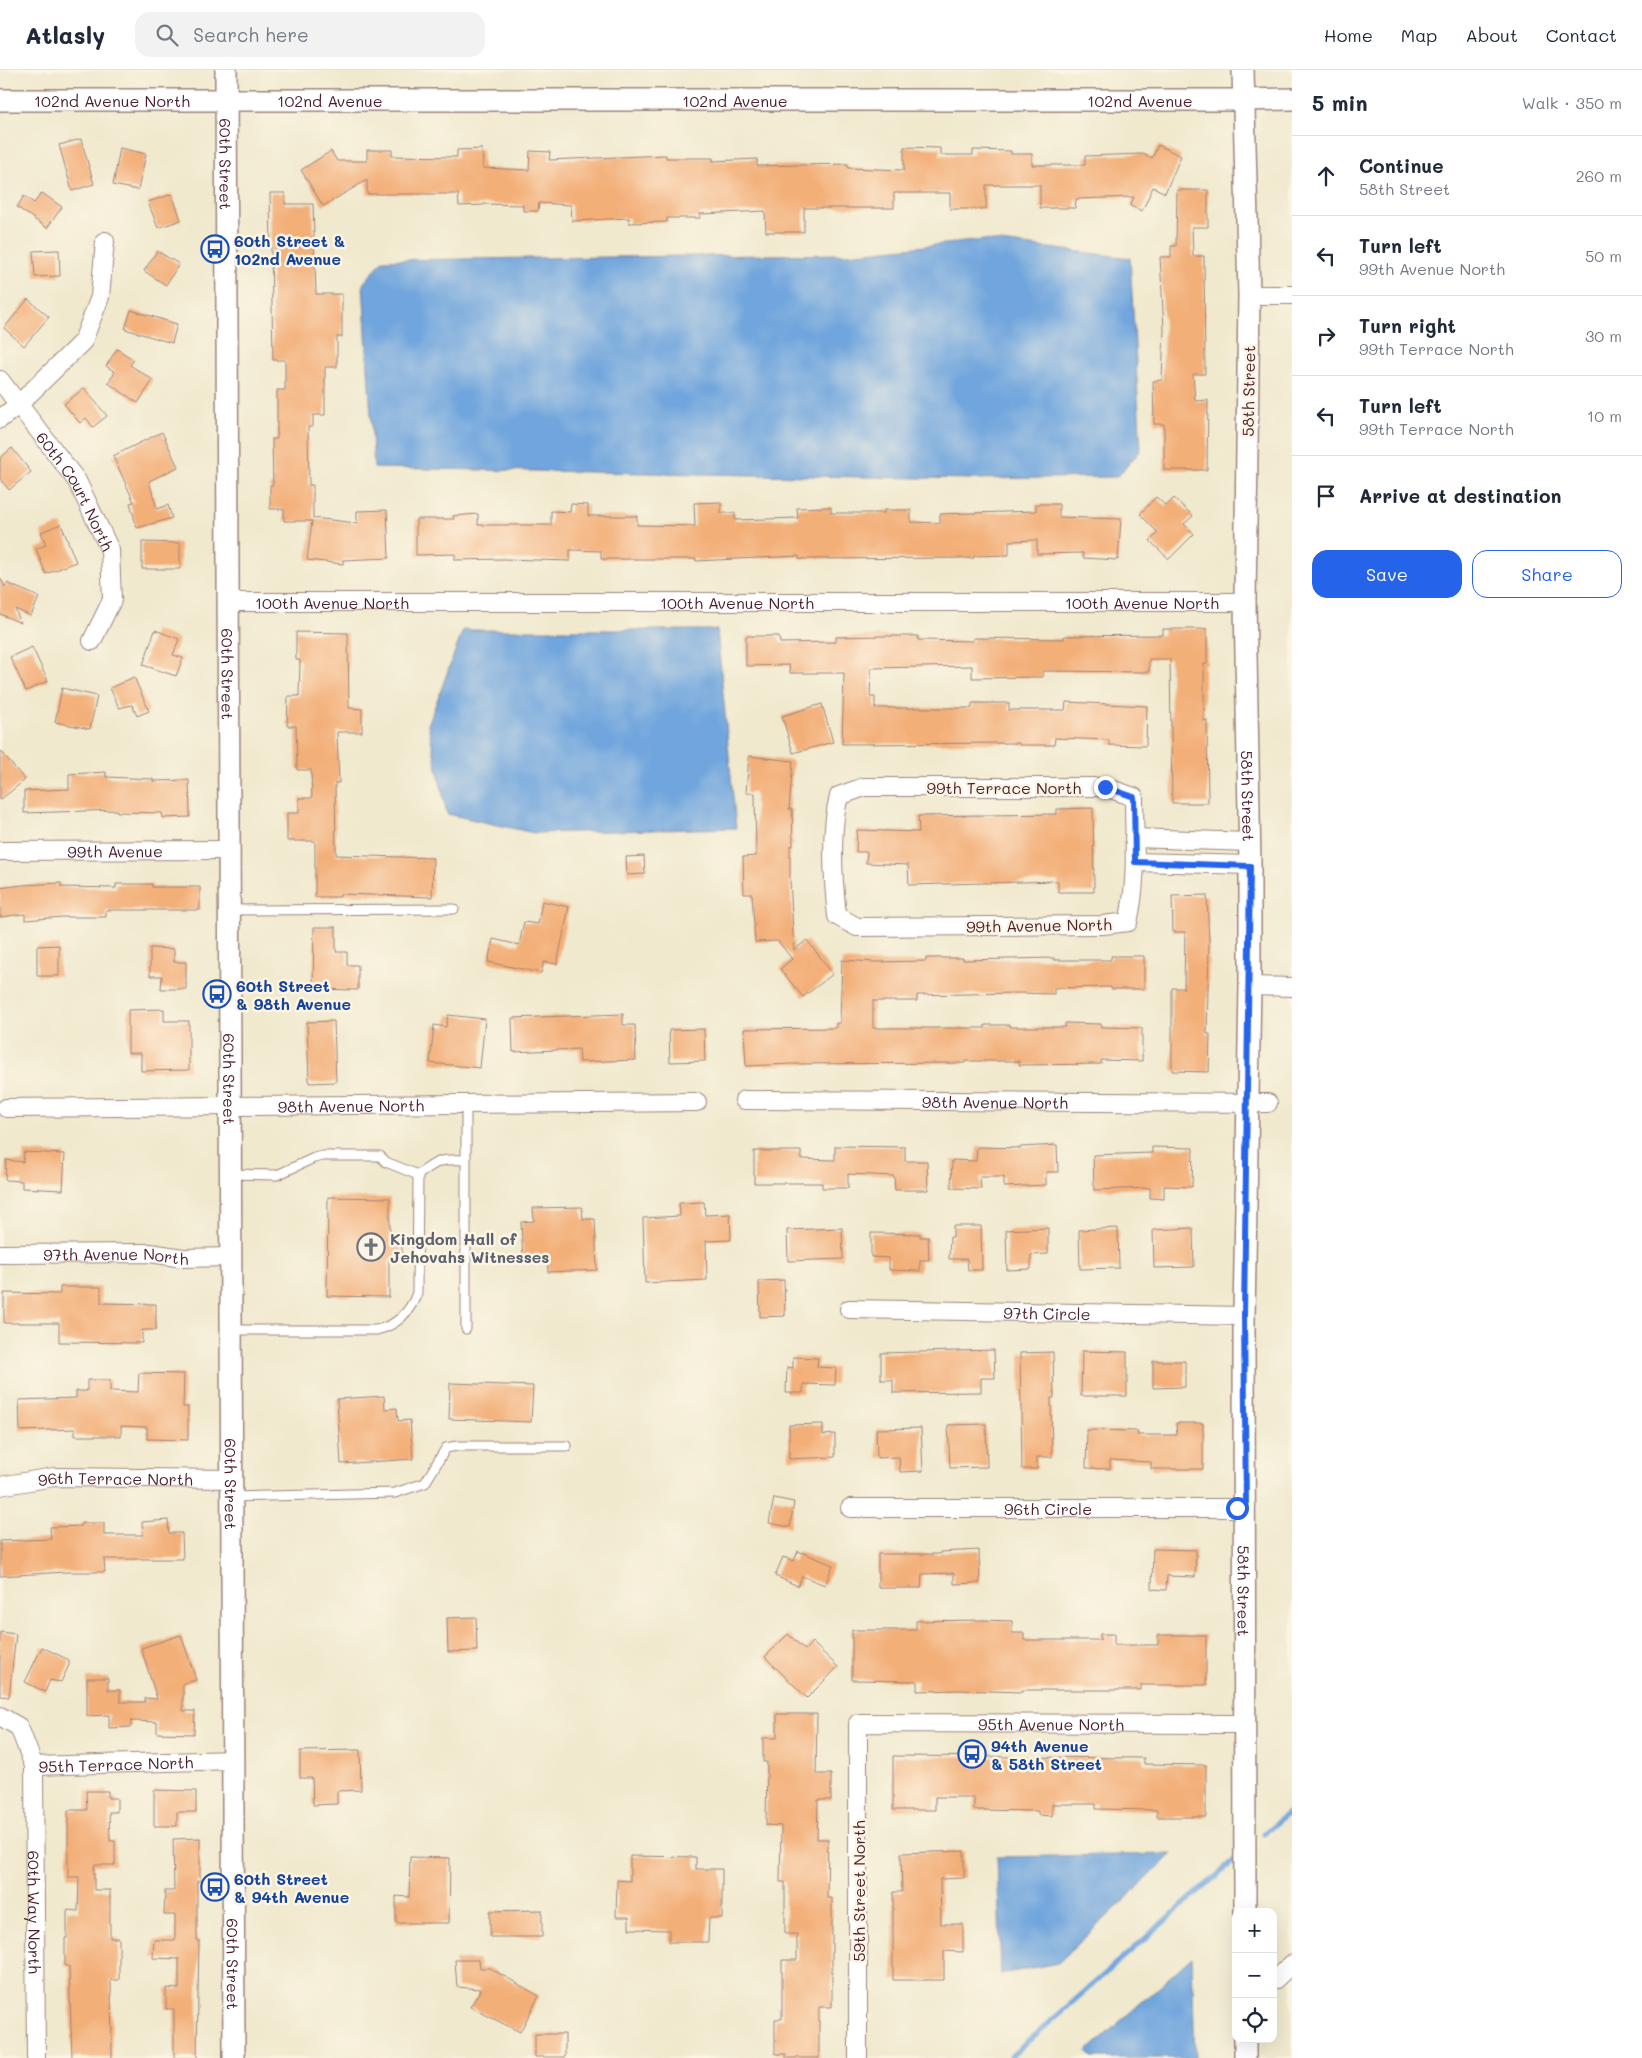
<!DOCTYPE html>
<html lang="en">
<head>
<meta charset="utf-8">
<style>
  body { margin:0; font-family:Mali,sans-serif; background:#f2f2f3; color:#1f2937 }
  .controls { position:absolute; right:15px; bottom:15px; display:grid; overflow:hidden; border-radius:10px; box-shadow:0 5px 20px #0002 }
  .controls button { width:45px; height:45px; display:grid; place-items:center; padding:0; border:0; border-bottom:1px solid #e0e1e3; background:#fff; color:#1f2937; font:25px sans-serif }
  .stop { position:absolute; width:15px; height:15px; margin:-11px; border:4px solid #2563eb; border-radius:50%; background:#fff }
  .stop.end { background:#2563eb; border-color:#fff; box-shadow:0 1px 5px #0008 }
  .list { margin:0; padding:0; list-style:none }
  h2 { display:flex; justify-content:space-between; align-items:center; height:65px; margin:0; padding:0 20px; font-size:21px }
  h2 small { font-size:16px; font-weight:400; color:#747a83 }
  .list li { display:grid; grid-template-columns:32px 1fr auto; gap:15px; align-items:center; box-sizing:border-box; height:80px; padding:0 20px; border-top:1px solid #e0e1e3 }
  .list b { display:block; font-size:19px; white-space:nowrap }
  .list p { margin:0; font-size:16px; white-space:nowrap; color:#747a83 }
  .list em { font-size:16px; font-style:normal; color:#747a83 }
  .actions { display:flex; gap:10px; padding:15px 20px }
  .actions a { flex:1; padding:11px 0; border:1px solid #2563eb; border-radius:15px; text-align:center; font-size:18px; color:#2563eb }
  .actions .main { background:#2563eb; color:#fff }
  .icon { flex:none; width:28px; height:28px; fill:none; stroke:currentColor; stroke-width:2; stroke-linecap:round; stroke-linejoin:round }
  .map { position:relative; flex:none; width:1292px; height:1988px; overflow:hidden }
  header { display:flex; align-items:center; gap:30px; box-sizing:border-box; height:70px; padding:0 25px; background:#fff; border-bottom:1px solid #e0e1e3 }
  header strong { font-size:24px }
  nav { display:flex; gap:28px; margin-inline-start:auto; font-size:18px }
  .search { width:350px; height:45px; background:#f2f2f3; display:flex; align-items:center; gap:12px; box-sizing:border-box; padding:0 18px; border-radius:15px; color:#747a83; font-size:19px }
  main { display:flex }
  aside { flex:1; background:#fff }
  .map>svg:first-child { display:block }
  .water { fill:#70a5dd; stroke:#5d6284 }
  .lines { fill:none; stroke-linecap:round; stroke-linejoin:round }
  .stream { stroke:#70a5dd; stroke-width:5 }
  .building { fill:#f3af78 }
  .service-casing { stroke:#9d847c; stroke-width:11 }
  .minor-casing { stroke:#9d847c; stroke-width:20 }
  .tertiary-casing { stroke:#9d847c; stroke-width:24 }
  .service { stroke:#fff; stroke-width:9 }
  .minor { stroke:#fff; stroke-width:18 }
  .tertiary { stroke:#fff; stroke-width:21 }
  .route { stroke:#2563eb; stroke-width:6 }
  .labels { text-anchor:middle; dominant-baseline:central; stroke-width:5; stroke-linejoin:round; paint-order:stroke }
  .street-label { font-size:16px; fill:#4a1f2b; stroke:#fcf5e5 }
  .transit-label { font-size:16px; font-weight:bold; fill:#164399; stroke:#fcf5e5; text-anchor:start }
  .worship-label { font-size:16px; font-weight:bold; fill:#5b616d; stroke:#fcf5e5; text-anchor:start }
</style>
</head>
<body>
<header>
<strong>Atlasly</strong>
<div class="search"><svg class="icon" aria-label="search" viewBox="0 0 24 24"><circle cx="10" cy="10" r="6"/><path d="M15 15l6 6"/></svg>Search here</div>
<nav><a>Home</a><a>Map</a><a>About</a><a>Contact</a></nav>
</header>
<main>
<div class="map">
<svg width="1292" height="1988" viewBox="0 0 1292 1988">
  <rect width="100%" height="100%" fill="#fcf5e5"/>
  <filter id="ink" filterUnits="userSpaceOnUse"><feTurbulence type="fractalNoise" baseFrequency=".02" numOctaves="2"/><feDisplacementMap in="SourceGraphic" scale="10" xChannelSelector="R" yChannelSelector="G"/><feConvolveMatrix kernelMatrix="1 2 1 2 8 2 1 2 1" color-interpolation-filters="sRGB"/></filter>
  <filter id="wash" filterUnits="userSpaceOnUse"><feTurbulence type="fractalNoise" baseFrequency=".0096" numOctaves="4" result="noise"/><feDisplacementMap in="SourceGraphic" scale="20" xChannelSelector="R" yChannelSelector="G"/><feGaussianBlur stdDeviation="1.12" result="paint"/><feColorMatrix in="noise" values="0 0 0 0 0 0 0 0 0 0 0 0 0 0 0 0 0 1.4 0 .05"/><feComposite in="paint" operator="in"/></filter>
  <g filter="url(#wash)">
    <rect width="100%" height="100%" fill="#f0e9ce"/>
    <path class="water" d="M984,170L1130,188L1141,380L1117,407L972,409L374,398L363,214L383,190L847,184Z
      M463,560H717L736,758L534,763L447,744L428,655Z
      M1173,1784L1058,1893L1001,1904L997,1787Z
      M1192,1887L1195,1988H1092L1086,1982Z"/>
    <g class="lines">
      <path class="stream" d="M1264,1764L1292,1739
        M1009,1988L1239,1786"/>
    </g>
    <g id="blocks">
      <path class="building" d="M81,69L94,114L72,121L59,75Z
        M1158,75L1181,86L1165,123L1153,117L1142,141L1130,136L1134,127L1076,129L1075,138H1040V115H986V139H950V123H894V138H804V162H766L765,141L700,144V148H667V152L629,153V148L572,151L571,135L539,133L538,141H523V135L484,134V135L459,136L458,124H367V110L323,136L301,100L331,81L337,91H367V80H392V86L457,87V80L482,79L483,98L529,100L530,81L550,82L549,90L666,85V88H713V91L757,89V96L848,94V98L904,100V77L940,78V85H973V80L1011,81V84H1032V95H1085V86L1143,84L1152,88Z
        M120,78L146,84L138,120L113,115Z
        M1177,120H1208V157H1192L1193,186H1204L1205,304H1193L1195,331L1208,330L1207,400H1164V354H1154L1153,311L1162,310L1164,259L1160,187H1171V176H1176Z
        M42,123L62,137L47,158L17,137L24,126L34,133Z
        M270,123H285V134H313L316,224H342V267H337V297H325V345H313V357H308L309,415H313V448L357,453V441L387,440L389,488L343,490V494L307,490L312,451H284V439H270V415H273L272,369H277V320H285V290H273Z
        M172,124L181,150L158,158L148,132Z
        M59,180L60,206L35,207L33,181Z
        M157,181L179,194L166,215L144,201Z
        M28,229L49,247L24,276L4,258Z
        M131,240L177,254L172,273L125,259Z
        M117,279L134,290L130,295L153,310L138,333L108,313L115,302L106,296Z
        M84,318L107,346L93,357L86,348L80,353L64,334Z
        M162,362L178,397L149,411L157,439L168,435L172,448L137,458L130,433L134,432L113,386Z
        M12,378L31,402L9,420L0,409V388Z
        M1156,427L1166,436L1174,428L1193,446L1184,454L1194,464L1169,489L1150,471L1158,463L1140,444Z
        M721,432V443H735V450L798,448L797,438L831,437V443H884V440H911V452L940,453V444L1036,441V434H1059V447L1121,449L1118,490L1083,488V483L1037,484V470L1009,471V485L974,486V488L799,489V486L696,491V489H601V481L570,480V491L503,489L455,490V484L416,485V449H454L453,446L478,444V455H551V441L570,442L571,434L588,435V446H637V455L695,456L694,433Z
        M61,454L76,492L46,504L36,479L46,475L41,462Z
        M142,472L180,473V499H142Z
        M0,507L5,517L7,513L39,527L31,546L15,539L21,553L0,544Z
        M1163,559H1207V594H1204V651L1207,650L1208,733H1172L1170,589H1149V602L1043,601V607L972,608V596L871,598L870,627H875V638H972V633H1009V640H1065L1066,632L1147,636L1146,676L1109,675V670L1055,668L1054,675H1019V673L842,674L844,603H790L789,595L746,596V566H779L780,573L836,572V567L882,566H918V570L973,571V568L1064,569V566L1163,565Z
        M155,560L179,569L173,585L183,588L176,606L143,595Z
        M296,562L348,563L349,638L362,639V662H337L339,713H335L336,785L433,788L432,827L340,824V827H315V771H287V743H299V728H312L311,700H297L296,656H287L288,626H299L300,590H296Z
        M32,577L48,611L26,621L10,587Z
        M134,607L149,641L137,646L132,635L119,638L110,618Z
        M62,618L97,626L90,659L55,652Z
        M822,634L833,672L793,683L782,646Z
        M0,680L25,710L0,730Z
        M749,686L793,691L789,739H792L793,776H790V810L794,880L807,870L833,904L803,927L780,899L792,889L778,871L755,872L752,824H744L743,787L756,786L755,723H746Z
        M106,702V707L153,709V711L189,710L190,747L163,748L162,743L117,742V740L24,743V721L69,719V704Z
        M1093,738L1094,822H1058V811L909,815L908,795L866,793L867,782H856L857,760L919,762L918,746L1057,744V739Z
        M644,786L645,804L627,805L626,787Z
        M61,813V817L116,818V814H152V817H200V840H106V847H62L25,850V844L0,847V818L22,815Z
        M1207,825L1209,872L1207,964H1210L1209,1002L1172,1001V918H1184L1185,862H1173L1172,826Z
        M542,831L569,837L557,894L544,892L541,903L488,892L493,869L519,875L524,852L538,854Z
        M314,857H336V882H347V895H358V920L313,919Z
        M59,875V906H37V876Z
        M150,878L174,879V892H186V919H161L162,906H150Z
        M1111,886H1144V919H1111V917L1054,918V924L1018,923L917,925V931H873V958H985V955H1010V957H1065V953L1101,954V957L1142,958V991L1101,990V994L1019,995V991H965V993L791,994L746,996L744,959L836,958V953H840L842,890L874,892L926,891V888H963V890L1054,888V890H1111Z
        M164,939V951H189V1000L141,1001V983H128V940Z
        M623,944V955H635L636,990L580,992L579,979L513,982L512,948Z
        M448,945L485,949L480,998L430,993L434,955L446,957Z
        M334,951L336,1012L309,1013L307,952Z
        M704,959L705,991L670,992L669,960Z
        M1057,1075L1058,1102H1046V1115L1004,1117V1107H980L981,1119L951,1118L952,1090L976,1091L977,1077L1021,1078V1077Z
        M835,1076L905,1077V1091H927L928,1120H895L894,1106L848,1104V1118H822V1113H754V1081H801V1089L835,1090Z
        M1152,1077L1193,1078L1192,1117L1164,1116V1129L1150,1128V1118L1094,1120L1093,1085L1152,1083Z
        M24,1082L65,1084L63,1120L22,1118V1111L5,1110L6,1090L23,1092Z
        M328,1127L390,1128V1165H402V1190L389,1189V1227L327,1226Z
        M704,1132L705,1145L730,1144L731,1170L706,1171L707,1210L645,1213L643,1148L680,1146L679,1133Z
        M582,1137L583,1149H595L597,1200L548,1202L547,1189L523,1190L521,1152L534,1151L533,1138Z
        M953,1156H981L982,1200H968L967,1189H949L950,1167H953Z
        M842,1158L843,1189L788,1191L787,1160Z
        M1048,1158V1184L1031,1185V1199L1007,1200L1006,1160Z
        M1118,1158L1119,1198L1080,1199L1079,1160Z
        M1193,1158L1194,1197L1154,1198L1153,1160Z
        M871,1163L920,1164V1167H928L929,1190H920V1201L889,1200V1188L871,1187Z
        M784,1210L785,1246L760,1247L759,1211Z
        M60,1217H101V1233L156,1234V1260H142V1273L59,1272V1253H4V1223L60,1224Z
        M994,1280L995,1308H981V1322L893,1323V1310H881V1283Z
        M1082,1281L1127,1282V1326H1081Z
        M1053,1282L1054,1328H1051L1052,1387H1037V1399H1022L1020,1283Z
        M793,1287L818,1288L817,1297L836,1298L835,1315L803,1314V1323H786L787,1297L793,1298Z
        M1153,1291H1185V1317L1153,1318Z
        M139,1303L184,1304L183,1337H188V1370L147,1369V1357L121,1356V1366H75V1359L20,1361L19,1330L76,1328V1321H87V1310H110V1321L138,1322Z
        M450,1313L533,1316L531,1352L449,1349Z
        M384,1326L385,1339L397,1338L398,1351L410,1350L413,1389L341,1394L337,1329Z
        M1176,1353H1203V1399H1151V1392L1110,1390V1399L1086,1398L1087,1360L1138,1361L1137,1365H1177Z
        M823,1354V1365L835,1364V1387L789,1389V1355Z
        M986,1354L987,1397L950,1398L948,1355Z
        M921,1358L923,1401L900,1402L899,1387L877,1388L876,1359Z
        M774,1428L794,1432L790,1457L769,1453Z
        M168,1450L169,1463H182L183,1489H104L105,1502H66L0,1506V1471L51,1469L50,1457L81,1456V1453H104V1465H143L142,1452Z
        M1153,1479L1196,1480L1195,1507L1167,1506L1166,1520L1152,1519Z
        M979,1480L980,1513L954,1514V1503L922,1504L921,1518H878V1484H940V1482Z
        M798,1481L833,1495L825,1515L802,1506L798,1516L775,1506L783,1487L794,1491Z
        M476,1547L477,1581L448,1582L447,1548Z
        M981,1550L1012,1551V1563H1024V1570H1100V1564H1114V1575H1158V1565H1206V1615H1141V1620H1022V1622L958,1620L917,1621V1611L852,1610V1560H916V1551Z
        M0,1562L16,1564L9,1627L0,1626Z
        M788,1564L805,1580L812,1572L838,1597L807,1628L765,1587Z
        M181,1565L196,1610L183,1614V1641H195L194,1664L157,1663V1652L131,1651V1657L109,1658V1645L87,1646V1608H108V1620H120V1632H145V1628L157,1629L141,1578Z
        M42,1577L69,1590V1595L61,1612L50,1610L45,1622L25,1612Z
        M777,1644H817L816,1704H831V1730H818L817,1769H828L827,1828H832V1937H819V1988H786V1984H775V1949H782V1890H797V1864H785V1812H780L781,1756L766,1755L767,1692H763V1668H777Z
        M360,1680L361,1720L337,1721V1734L313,1735L312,1708H300V1681Z
        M893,1686L1144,1688V1694L1206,1695V1747H1157V1740L1096,1739V1734H1052V1746L1038,1745V1741L974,1740V1727H935V1740H893Z
        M154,1720L196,1721V1742H177V1756H154Z
        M86,1721H108V1728H117V1742H109L110,1771H115V1795H94V1820H110V1868H119V1910H111L112,1988H72L69,1896H65V1868H67V1840L78,1841L79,1807H68V1740H87Z
        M200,1768V1811H197V1870H199L197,1988H174V1939H166V1918L179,1919V1889L153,1888L154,1870H175V1845H164L165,1821H174L173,1769Z
        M964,1781V1808L940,1809L941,1854H963V1882L944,1881V1910H893V1822H902L901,1783Z
        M630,1786L696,1787V1799H722V1848H709L708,1872H669V1860L629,1859V1847H616L617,1810L630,1811Z
        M410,1787L450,1788L449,1853H396V1826L409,1827Z
        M542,1840V1867H490V1841Z
        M455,1890H479L480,1898H490L539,1926L520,1962L470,1937L481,1919L457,1917Z
        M535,1964H565V1987H535Z"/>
    </g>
  </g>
  <g filter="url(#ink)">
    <use href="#blocks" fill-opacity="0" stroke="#9d847c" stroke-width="1"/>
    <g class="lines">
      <g class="service-casing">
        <path id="service" d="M230,840L454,839
          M466,1090V1259
          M230,1104L277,1105L314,1088L323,1086H380L386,1092L418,1105
          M231,1260H376C396,1256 410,1242 417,1223L418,1105C438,1090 440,1089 466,1090V1034
          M232,1427L395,1423L425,1413L446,1378L457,1376H567"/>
      </g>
      <g class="minor-casing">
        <g id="minor">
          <path d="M1249,225H1292"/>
          <path id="s1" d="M0,310L77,411L110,480L112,530L92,571"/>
          <path d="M0,349L18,335L83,271L100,227L105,171"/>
          <path id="s2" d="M228,532H1245"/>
          <path d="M864,717H1105L1134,727C1134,769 1138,811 1128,852L1103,855L857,857L837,846C833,810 830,760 839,726Z"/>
          <path d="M1134,768L1249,772"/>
          <path id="s3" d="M0,781L229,780"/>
          <path d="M1135,792L1250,795"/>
          <path d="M1250,916L1292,917"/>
          <path id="s4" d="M744,1030L1268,1033"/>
          <path id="s5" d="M6,1038L697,1032"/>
          <path id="s6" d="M0,1184L150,1183L183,1188L231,1187"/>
          <path id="s7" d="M849,1239L1244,1246"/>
          <path id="s8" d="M0,1416L54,1407L232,1409"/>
          <path id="s9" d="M850,1438H1237L1246,1436"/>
          <path id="s10" d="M0,1646L19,1657L34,1696L36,1988"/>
          <path id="s11" d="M34,1696L233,1690"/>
          <path d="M1273,1911L1292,1894"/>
          <path id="s12" d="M858,1988V1653L1244,1654"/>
        </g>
      </g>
      <g class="tertiary-casing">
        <g id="tertiary">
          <path id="s13" d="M226,0L234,1988"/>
          <path id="s14" d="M1243,0L1249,225L1245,532L1250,795V916L1244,1246L1245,1842"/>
          <path id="s15" d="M0,30H1243L1292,29"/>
          <path d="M1245,1988V1969"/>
        </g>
      </g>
      <use href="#service" class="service"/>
      <use href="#minor" class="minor"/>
      <use href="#tertiary" class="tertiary"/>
    </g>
  </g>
  <g class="lines" filter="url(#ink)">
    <path class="route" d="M1105,717L1134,727L1135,792L1250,796L1244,1246L1246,1436L1237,1438"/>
  </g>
  <defs>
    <g id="bus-ring" transform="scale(1.4375)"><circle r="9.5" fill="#fcf5e5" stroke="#1a4fb4" stroke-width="1.5"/><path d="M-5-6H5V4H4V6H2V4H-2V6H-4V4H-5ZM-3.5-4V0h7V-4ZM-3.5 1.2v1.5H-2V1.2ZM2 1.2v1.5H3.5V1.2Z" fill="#1a4fb4"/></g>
    <g id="church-ring" transform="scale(1.4375)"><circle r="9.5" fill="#fcf5e5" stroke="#6b7280" stroke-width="1.5"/><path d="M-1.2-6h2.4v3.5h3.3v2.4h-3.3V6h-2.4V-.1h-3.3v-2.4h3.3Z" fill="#6b7280"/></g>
  </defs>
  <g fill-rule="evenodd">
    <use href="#bus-ring" x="215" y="179"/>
    <use href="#bus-ring" x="217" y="924"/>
    <use href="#church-ring" x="371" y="1177"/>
    <use href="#bus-ring" x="972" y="1684"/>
    <use href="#bus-ring" x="215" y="1817"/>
  </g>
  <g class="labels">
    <g class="street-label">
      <text stroke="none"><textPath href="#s15" startOffset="112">102nd Avenue North</textPath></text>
      <text stroke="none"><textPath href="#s15" startOffset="330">102nd Avenue</textPath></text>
      <text stroke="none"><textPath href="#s15" startOffset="735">102nd Avenue</textPath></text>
      <text stroke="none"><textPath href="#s15" startOffset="1140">102nd Avenue</textPath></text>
      <text stroke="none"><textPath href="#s13" startOffset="94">60th Street</textPath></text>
      <text transform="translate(1248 321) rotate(-89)">58th Street</text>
      <text stroke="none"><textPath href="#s1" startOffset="135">60th Court North</textPath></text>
      <text stroke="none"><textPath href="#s2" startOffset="104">100th Avenue North</textPath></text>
      <text stroke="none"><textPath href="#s2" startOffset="509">100th Avenue North</textPath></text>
      <text stroke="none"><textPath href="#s2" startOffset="914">100th Avenue North</textPath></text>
      <text stroke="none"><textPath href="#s13" startOffset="604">60th Street</textPath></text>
      <text x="1004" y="717">99th Terrace North</text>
      <text stroke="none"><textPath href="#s14" startOffset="726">58th Street</textPath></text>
      <text stroke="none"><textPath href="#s3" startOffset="115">99th Avenue</textPath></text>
      <text transform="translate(1039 855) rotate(-1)">99th Avenue North</text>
      <text stroke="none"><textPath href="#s13" startOffset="1009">60th Street</textPath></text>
      <text stroke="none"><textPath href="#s4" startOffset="251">98th Avenue North</textPath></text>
      <text stroke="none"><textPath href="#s5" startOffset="345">98th Avenue North</textPath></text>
      <text stroke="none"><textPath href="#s6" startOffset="116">97th Avenue North</textPath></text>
      <text stroke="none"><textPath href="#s7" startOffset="198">97th Circle</textPath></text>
      <text stroke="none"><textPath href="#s8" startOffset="116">96th Terrace North</textPath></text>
      <text stroke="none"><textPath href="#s13" startOffset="1414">60th Street</textPath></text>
      <text stroke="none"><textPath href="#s9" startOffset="198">96th Circle</textPath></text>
      <text stroke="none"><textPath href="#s14" startOffset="1521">58th Street</textPath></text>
      <text stroke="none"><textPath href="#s12" startOffset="528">95th Avenue North</textPath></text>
      <text stroke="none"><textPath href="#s11" startOffset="82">95th Terrace North</textPath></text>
      <text transform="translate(858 1821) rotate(-90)">59th Street North</text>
      <text stroke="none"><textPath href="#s10" startOffset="210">60th Way North</textPath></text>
      <text stroke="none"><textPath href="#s13" startOffset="1894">60th Street</textPath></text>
    </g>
    <g class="transit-label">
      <text x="234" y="170">60th Street &amp;<tspan x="234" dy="18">102nd Avenue</tspan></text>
      <text x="236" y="915">60th Street<tspan x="236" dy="18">&amp; 98th Avenue</tspan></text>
      <text x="991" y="1675">94th Avenue<tspan x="991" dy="18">&amp; 58th Street</tspan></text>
      <text x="234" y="1808">60th Street<tspan x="234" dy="18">&amp; 94th Avenue</tspan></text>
    </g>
    <g class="worship-label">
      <text x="390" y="1168">Kingdom Hall of<tspan x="390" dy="18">Jehovahs Witnesses</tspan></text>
    </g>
  </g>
</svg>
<div class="controls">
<button>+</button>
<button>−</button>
<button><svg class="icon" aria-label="locate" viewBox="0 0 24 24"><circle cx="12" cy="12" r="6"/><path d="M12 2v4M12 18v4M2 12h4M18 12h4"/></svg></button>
</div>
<div class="stop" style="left:1237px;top:1438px"></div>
<div class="stop end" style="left:1105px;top:717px"></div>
</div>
<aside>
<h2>5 min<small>Walk · 350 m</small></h2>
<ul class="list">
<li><svg class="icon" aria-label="ahead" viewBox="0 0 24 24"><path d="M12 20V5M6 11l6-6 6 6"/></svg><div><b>Continue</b><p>58th Street</p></div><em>260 m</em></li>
<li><svg class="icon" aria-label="left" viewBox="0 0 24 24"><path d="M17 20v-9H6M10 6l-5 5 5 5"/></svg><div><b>Turn left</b><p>99th Avenue North</p></div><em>50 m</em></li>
<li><svg class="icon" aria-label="right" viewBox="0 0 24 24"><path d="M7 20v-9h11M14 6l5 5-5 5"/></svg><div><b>Turn right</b><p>99th Terrace North</p></div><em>30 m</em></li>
<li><svg class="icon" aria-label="left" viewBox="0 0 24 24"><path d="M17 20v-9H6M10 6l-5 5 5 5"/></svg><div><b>Turn left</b><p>99th Terrace North</p></div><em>10 m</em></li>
<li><svg class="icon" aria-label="arrive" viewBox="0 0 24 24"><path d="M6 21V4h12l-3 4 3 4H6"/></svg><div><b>Arrive at destination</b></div></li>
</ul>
<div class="actions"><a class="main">Save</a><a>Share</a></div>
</aside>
</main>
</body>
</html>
